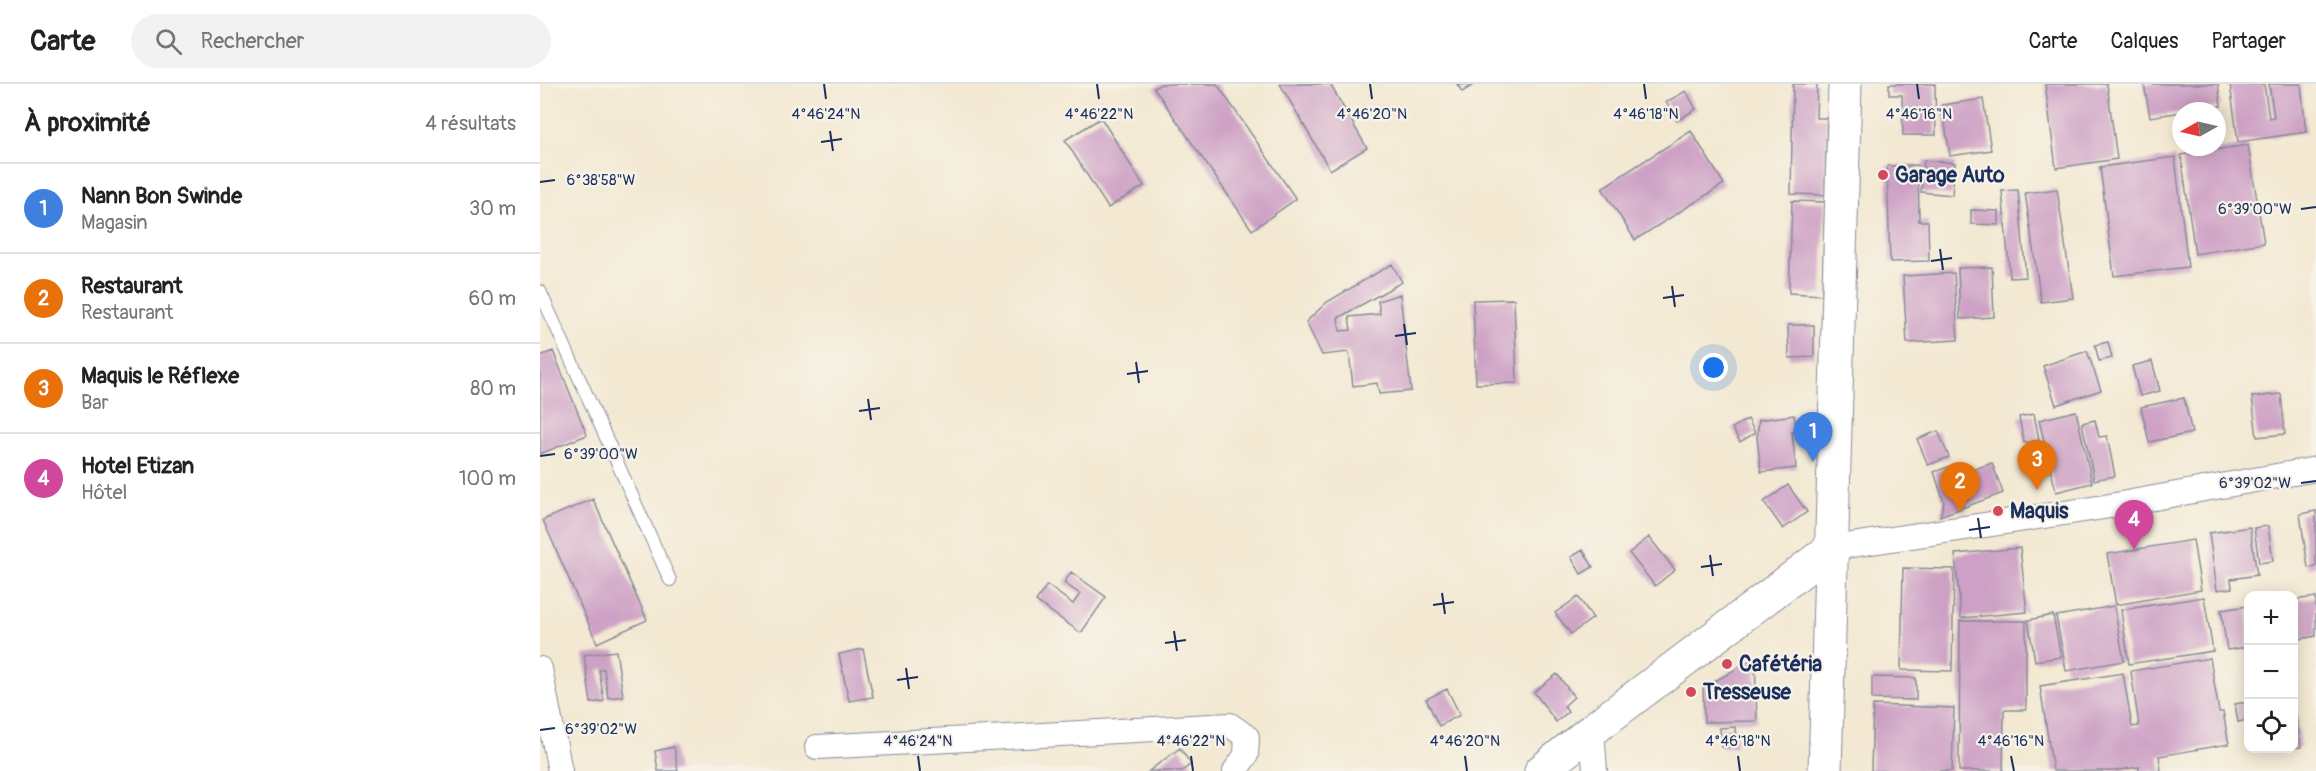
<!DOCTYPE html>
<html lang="fr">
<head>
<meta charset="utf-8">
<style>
  body { margin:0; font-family:Pangolin,sans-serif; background:#f2f2f2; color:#222 }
  .controls { position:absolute; right:18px; bottom:18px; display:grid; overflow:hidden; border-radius:12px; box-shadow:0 3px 15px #0003 }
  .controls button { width:54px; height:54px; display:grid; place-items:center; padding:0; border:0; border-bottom:2px solid #e0e0e0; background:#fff; color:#222; font:30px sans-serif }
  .compass { position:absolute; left:1632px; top:18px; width:54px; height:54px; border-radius:50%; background:#fff; box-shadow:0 3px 15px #0003; rotate:262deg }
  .you { position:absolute; left:1174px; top:284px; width:21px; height:21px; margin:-15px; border:4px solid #fff; border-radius:50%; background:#1a73e8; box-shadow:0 0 0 9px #1a73e833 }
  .badge { display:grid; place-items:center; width:39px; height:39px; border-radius:50%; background:#d1495b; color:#fff; font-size:20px; font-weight:700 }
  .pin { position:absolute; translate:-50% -50px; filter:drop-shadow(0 2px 3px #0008) }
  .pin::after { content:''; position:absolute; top:32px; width:21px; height:18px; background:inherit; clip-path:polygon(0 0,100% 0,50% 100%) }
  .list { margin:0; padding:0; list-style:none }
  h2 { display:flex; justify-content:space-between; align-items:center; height:78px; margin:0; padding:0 24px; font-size:26px }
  h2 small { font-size:20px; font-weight:400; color:#767676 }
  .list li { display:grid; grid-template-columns:39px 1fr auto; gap:18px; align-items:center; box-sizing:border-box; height:90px; padding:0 24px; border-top:2px solid #e0e0e0 }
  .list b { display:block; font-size:22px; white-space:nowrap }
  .list p { margin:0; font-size:20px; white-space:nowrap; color:#767676 }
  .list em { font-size:20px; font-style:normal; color:#767676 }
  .icon { flex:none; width:33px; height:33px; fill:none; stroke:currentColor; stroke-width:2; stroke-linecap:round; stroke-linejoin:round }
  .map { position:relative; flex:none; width:1776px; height:687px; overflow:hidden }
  header { display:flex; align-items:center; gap:36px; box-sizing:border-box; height:84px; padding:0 30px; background:#fff; border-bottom:2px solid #e0e0e0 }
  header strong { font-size:28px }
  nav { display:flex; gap:33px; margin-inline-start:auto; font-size:21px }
  .search { width:420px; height:54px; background:#f2f2f2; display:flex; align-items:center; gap:15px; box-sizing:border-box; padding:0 21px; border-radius:33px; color:#767676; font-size:22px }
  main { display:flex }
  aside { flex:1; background:#fff }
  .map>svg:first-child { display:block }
  .building { fill:#cda0c5 }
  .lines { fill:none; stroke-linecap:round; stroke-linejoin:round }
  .lane-casing { stroke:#878c98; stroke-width:14 }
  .street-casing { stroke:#878c98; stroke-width:26 }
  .secondary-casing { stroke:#878c98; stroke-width:35 }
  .lane { stroke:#fff; stroke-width:12 }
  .street { stroke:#fff; stroke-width:24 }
  .secondary { stroke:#fff; stroke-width:33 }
  .ticks { fill:none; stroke:#1b2f5e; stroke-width:2 }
  .poi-dot { fill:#d1495b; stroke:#f7f3e8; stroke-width:2 }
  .labels { text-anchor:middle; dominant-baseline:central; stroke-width:4.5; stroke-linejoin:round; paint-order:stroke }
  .poi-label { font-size:21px; font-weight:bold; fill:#1b2f5e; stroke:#f7f3e8; text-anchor:start }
  .ticks-label { font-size:15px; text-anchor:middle; fill:#1b2f5e; stroke:#f7f3e8; stroke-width:4.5; stroke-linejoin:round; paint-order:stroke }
</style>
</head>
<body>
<header>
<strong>Carte</strong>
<div class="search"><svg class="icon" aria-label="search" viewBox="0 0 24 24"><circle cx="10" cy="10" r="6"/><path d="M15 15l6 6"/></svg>Rechercher</div>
<nav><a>Carte</a><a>Calques</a><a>Partager</a></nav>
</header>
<main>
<aside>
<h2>À proximité<small>4 résultats</small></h2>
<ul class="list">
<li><span class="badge" style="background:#3f7fe0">1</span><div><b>Nann Bon Swinde</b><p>Magasin</p></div><em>30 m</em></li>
<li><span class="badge" style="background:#e8710a">2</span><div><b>Restaurant</b><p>Restaurant</p></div><em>60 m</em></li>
<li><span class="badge" style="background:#e8710a">3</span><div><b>Maquis le Réflexe</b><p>Bar</p></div><em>80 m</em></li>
<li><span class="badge" style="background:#d1479c">4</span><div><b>Hotel Etizan</b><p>Hôtel</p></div><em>100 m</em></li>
</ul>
</aside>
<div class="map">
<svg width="1776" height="687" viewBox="0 0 1776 687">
  <rect width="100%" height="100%" fill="#f7f3e8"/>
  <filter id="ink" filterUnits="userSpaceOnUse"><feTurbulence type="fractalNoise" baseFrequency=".0167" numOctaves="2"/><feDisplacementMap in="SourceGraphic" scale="12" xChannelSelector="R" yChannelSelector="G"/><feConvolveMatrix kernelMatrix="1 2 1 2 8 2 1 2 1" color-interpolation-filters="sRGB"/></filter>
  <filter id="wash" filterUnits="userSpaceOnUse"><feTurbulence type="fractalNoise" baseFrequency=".008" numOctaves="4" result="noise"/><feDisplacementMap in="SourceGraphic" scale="24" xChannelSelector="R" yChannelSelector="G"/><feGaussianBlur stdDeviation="1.35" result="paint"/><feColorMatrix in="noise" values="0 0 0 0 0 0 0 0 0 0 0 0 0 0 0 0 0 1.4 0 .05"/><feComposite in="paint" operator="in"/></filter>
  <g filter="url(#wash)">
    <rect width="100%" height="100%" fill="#f3e8d1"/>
    <g id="blocks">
      <path class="building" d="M621,0H677L756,115L712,146L614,4Z
        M740,0H790L827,64L790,86Z
        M917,0H935L922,8Z
        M1253,0H1277L1276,34H1287L1285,111L1251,110Z
        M1349,0H1395L1396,51H1363L1362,11H1349Z
        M1505,0H1567L1577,75L1516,84Z
        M1604,0H1678L1681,22L1610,33Z
        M1690,0H1724L1729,34L1734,33L1729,0H1761L1766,48L1698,58Z
        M1146,7L1156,25L1137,37L1126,18Z
        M1443,15L1451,66L1410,72L1402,21Z
        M561,34L604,102L568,124L525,56Z
        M1151,47L1184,100L1095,156L1062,104Z
        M1708,61L1724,159L1655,170L1641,71Z
        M1635,73L1648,183L1574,192L1560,83Z
        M1384,76L1415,79L1412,111L1381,108Z
        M1378,81L1379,137H1388L1389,177L1350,178L1347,82Z
        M1517,105L1533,214L1501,218L1485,109Z
        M1478,106L1486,193L1470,194L1462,107Z
        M1252,117L1285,118L1282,211L1249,209Z
        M1431,126L1459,127V141L1431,140Z
        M852,180L862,198L798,234L800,247L811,246L809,233L840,230L838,217L860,210L871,307L839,310L837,299L813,302L809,268L782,271L766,238L787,218Z
        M1452,183L1454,233L1420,235L1418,184Z
        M1414,189L1418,256L1367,259L1363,192Z
        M974,215L977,299L936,300L933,216Z
        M1248,241H1274V273L1249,274Z
        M1568,258L1572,274L1559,277L1555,261Z
        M13,267L47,351L0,370V272Z
        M1547,267L1561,306L1516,321L1503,282Z
        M1612,277L1620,307L1600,312L1592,282Z
        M1741,310L1745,350L1717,353L1712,313Z
        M1644,314L1652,349L1609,358L1601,323Z
        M1536,327L1552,399L1516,408L1499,336Z
        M1494,330L1499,356L1484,359L1479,333Z
        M1254,331L1257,348H1252L1256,384L1221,388L1217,353L1219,336Z
        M1208,335L1215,349L1200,358L1192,344Z
        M1555,336L1559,353L1567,352L1575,392L1554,396L1542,339Z
        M1398,347L1409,373L1388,381L1377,355Z
        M1499,362L1505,379L1489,384L1484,367Z
        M1452,379L1463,409L1400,432L1404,418L1394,388L1411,382L1415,392Z
        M1248,401L1267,428L1243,445L1224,418Z
        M53,415L107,536L57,559L3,436Z
        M1776,427V483L1768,484L1760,430Z
        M1728,442L1733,477L1719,479L1714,444Z
        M1710,443L1717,491L1691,495L1692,504L1677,506L1669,449Z
        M1109,453L1135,486L1115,502L1089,469Z
        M1653,456L1661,506L1576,521L1567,470Z
        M1480,464L1487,528L1421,534L1415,470Z
        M1043,466L1053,483L1041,490L1031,473Z
        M1363,484L1414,485L1412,587L1361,586Z
        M531,488L566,513L541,549L496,517L507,501L533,520L540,510L524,499Z
        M1038,513L1053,534L1031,550L1015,529Z
        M1664,513L1673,567L1589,580L1581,526Z
        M1776,513V552L1754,556V516Z
        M1574,522L1584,577L1526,587L1516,532Z
        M1708,522V563L1687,566L1681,526Z
        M1513,531L1521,573L1495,577L1488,536Z
        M1420,537H1486V626H1464L1463,687H1419Z
        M323,565L333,613L309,617L299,570Z
        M76,567L83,612L68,614L64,585L59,586L64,617L51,619L44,571Z
        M1215,574L1217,637L1164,638L1163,604Z
        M1670,574L1679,628H1683L1689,660L1619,672L1621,687H1599V683L1574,687H1513L1500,602L1583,589L1592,643L1599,642L1591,587Z
        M1017,590L1034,613L1024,622L1028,628L1016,638L994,608Z
        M1332,593L1376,594V616L1332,615Z
        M907,605L920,631L899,642L886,615Z
        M1708,618V636L1698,638L1695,620Z
        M1754,619L1761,663L1754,664Z
        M1333,621L1414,624L1412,687H1331Z
        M1195,643L1196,662L1181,663L1180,644Z
        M134,663L138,687H118L115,667Z
        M640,664L651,680L642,687H609Z"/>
    </g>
  </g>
  <g filter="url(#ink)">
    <use href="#blocks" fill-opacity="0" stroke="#878c98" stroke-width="1.5"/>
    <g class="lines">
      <g class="lane-casing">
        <path id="lane" d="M0,207L130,496"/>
      </g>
      <g class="street-casing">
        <path id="street" d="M1292,464L1564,423L1776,385
          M0,585L20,687
          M1052,646L1055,687
          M277,663L690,641L707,653L706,671L695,687"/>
      </g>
      <g class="secondary-casing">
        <path id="secondary" d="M1001,687L1052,646L1292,464
          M1285,687L1305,0"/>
      </g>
      <use href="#lane" class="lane"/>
      <use href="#street" class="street"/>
      <use href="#secondary" class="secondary"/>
    </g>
  </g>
  <path class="ticks" d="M284,0L286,15M557,0L559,15M830,0L832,15M1104,0L1106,15M1377,0L1379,15M290,47L293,67M281,58L302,55M0,98L15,96M1761,125L1776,123M1400,165L1403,186M1391,177L1412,174M1132,202L1135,223M1123,214L1144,211M864,240L867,261M855,252L876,249M596,278L599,299M587,290L608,287M328,315L331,336M319,327L340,324M0,372L15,370M1761,399L1776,397M1438,434L1441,454M1429,446L1450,443M1170,471L1173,492M1161,483L1182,480M902,509L905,530M893,521L914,518M634,547L637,567M625,559L646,556M366,584L369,605M357,596L378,593M0,646L15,644M378,672L380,687M651,672L653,687M925,672L927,687M1198,672L1200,687M1471,672L1474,687"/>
  <g class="poi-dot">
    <circle cx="1343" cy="91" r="6"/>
    <circle cx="1458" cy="427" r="6"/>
    <circle cx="1187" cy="580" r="6"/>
    <circle cx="1151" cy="608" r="6"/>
  </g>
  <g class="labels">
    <g class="poi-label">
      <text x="1355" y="91">Garage Auto</text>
      <text x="1470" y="427">Maquis</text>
      <text x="1199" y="580">Cafétéria</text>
      <text x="1163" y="608">Tresseuse</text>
    </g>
  </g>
  <g class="ticks-label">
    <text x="286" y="35">4°46'24"N</text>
    <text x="559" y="35">4°46'22"N</text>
    <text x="832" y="35">4°46'20"N</text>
    <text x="1106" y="35">4°46'18"N</text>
    <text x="1379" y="35">4°46'16"N</text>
    <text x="61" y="101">6°38'58"W</text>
    <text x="1715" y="130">6°39'00"W</text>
    <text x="61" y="375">6°39'00"W</text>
    <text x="1715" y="404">6°39'02"W</text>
    <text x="61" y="650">6°39'02"W</text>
    <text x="378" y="662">4°46'24"N</text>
    <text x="651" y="662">4°46'22"N</text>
    <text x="925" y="662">4°46'20"N</text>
    <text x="1198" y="662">4°46'18"N</text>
    <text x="1471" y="662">4°46'16"N</text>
  </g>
</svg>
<div class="controls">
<button>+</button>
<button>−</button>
<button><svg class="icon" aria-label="locate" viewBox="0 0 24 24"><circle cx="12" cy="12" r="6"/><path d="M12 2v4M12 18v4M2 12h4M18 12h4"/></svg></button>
</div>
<svg class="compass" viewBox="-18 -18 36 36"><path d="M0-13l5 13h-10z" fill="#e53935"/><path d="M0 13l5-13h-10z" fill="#767676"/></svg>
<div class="you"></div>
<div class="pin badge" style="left:1273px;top:378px;background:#3f7fe0">1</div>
<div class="pin badge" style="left:1420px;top:428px;background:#e8710a">2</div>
<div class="pin badge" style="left:1497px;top:406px;background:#e8710a">3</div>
<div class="pin badge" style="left:1594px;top:466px;background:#d1479c">4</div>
</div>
</main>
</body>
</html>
